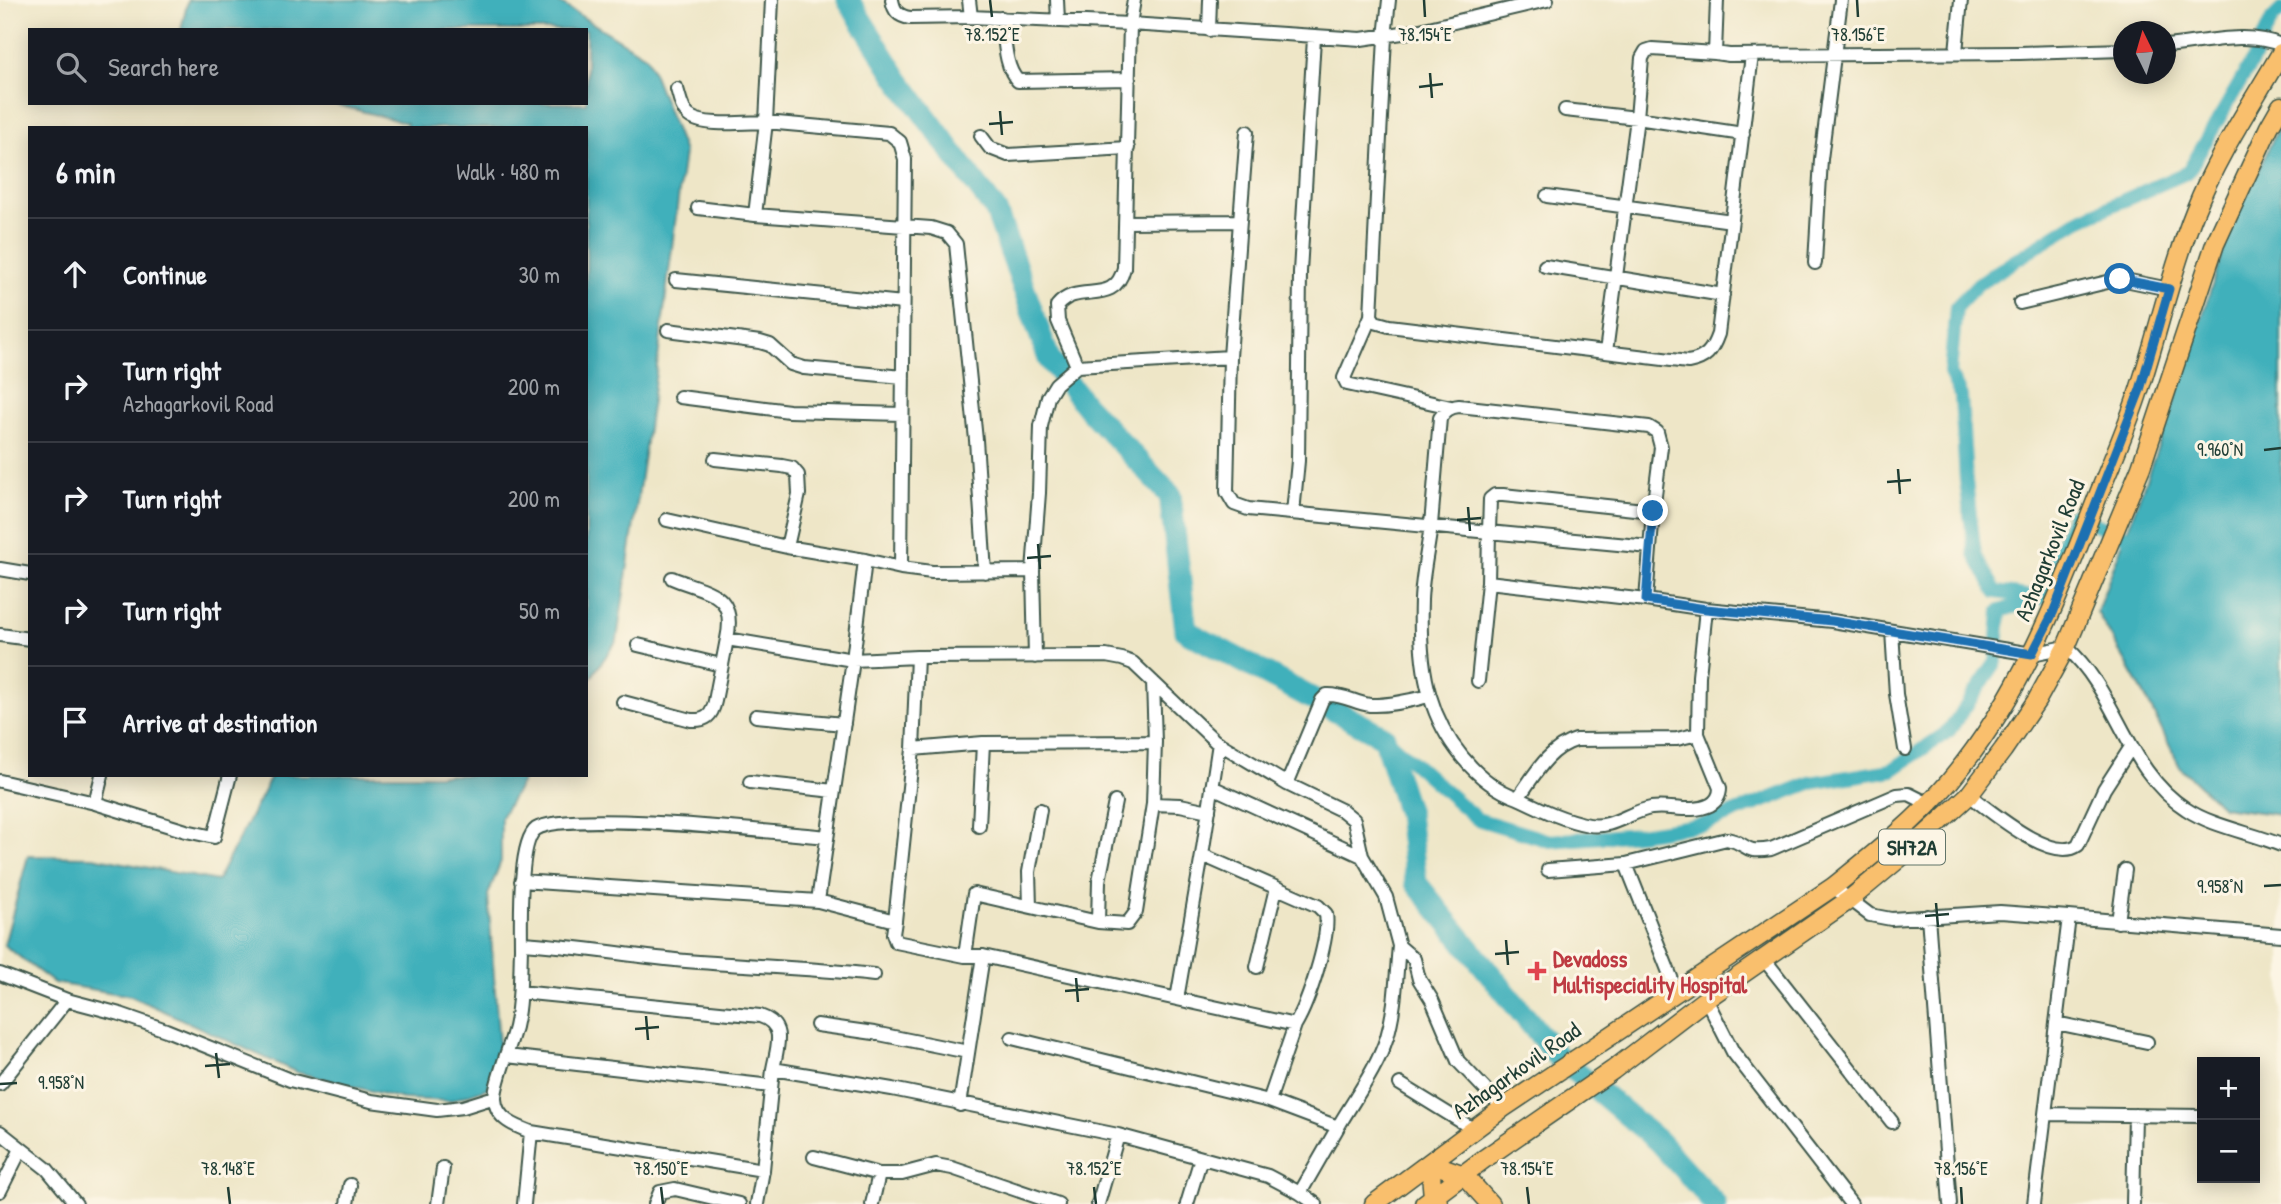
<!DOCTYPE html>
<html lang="en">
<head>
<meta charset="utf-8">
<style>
  body { margin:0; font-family:"Patrick Hand",sans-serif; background:#242831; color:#f1f3f6 }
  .controls { position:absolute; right:21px; bottom:21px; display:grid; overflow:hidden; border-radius:0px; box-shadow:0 4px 18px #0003 }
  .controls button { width:63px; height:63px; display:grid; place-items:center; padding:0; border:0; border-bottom:2px solid #363941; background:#171b24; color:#f1f3f6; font:35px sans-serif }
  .compass { position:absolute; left:2113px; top:21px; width:63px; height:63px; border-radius:50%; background:#171b24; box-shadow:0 4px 18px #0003; rotate:355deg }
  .stop { position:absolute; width:21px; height:21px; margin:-16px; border:5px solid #1f6fb2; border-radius:50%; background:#fff }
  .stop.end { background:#1f6fb2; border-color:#fff; box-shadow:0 2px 7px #0008 }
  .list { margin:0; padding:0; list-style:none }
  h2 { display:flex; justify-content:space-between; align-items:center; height:91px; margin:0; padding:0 28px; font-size:30px }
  h2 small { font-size:23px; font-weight:400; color:#9ea1a6 }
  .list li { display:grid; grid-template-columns:46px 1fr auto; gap:21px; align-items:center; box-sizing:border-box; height:112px; padding:0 28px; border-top:2px solid #363941 }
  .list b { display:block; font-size:26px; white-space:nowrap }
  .list p { margin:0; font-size:23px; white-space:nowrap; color:#9ea1a6 }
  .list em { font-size:23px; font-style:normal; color:#9ea1a6 }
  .icon { flex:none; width:38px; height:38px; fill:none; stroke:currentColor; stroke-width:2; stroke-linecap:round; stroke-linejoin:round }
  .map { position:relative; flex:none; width:2281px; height:1204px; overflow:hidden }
  .search { position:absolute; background:#171b24; box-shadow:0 4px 18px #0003; left:28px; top:28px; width:560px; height:77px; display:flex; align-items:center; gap:18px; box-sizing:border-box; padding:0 24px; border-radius:0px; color:#9ea1a6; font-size:26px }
  .panel { position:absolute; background:#171b24; box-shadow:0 4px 18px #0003; left:28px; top:126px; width:560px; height:651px; border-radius:0px }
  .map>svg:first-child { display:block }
  .water { fill:#40b0bb; stroke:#307678; stroke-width:2 }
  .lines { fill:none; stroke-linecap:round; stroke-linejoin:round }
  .canal { stroke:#40b0bb; stroke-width:14 }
  .river { stroke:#40b0bb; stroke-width:23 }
  .street-casing { stroke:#3e564a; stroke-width:16 }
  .primary-casing { stroke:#3e564a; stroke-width:21 }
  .street { stroke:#fff; stroke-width:12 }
  .primary { stroke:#f9bf6d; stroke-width:18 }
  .route { stroke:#1f6fb2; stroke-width:9 }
  .ticks { fill:none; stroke:#1f3d34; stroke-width:2.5 }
  .health-dot { fill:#e0444e; stroke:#fcf5e5; stroke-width:2.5 }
  .labels { text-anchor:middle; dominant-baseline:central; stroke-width:6; stroke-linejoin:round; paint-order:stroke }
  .shield { fill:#fcf5e5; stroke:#617469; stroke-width:2 }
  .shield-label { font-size:21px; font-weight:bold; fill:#1f3d34 }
  .street-label { font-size:23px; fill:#1f3d34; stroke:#fcf5e5 }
  .health-label { font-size:23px; font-weight:bold; fill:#be3a42; stroke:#fcf5e5; text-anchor:start }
  .ticks-label { font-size:18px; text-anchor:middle; fill:#1f3d34; stroke:#fcf5e5; stroke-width:6; stroke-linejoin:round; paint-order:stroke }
</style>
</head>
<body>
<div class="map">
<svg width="2281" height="1204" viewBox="0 0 2281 1204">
  <rect width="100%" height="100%" fill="#fcf5e5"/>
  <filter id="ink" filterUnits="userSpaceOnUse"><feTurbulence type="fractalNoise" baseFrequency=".0143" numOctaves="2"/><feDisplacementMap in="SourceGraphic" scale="14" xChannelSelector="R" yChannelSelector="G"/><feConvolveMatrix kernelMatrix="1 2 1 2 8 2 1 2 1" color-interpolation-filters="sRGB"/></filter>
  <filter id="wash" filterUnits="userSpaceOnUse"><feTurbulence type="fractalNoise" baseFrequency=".00686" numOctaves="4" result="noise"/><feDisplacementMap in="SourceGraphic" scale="28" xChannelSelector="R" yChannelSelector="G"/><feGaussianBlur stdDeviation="1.57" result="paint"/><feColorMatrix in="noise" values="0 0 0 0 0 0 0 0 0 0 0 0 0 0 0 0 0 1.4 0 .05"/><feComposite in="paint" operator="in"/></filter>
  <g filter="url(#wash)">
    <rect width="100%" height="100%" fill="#eee6c7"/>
    <path class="water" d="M188,0H555L647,57L684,152L658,359L617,640L586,685V128H406L407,123L330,103H586V30H181Z
      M2281,121V815L2222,807L2180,767L2144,694L2097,612L2175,401L2228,236Z
      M272,775H526L501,817V861L488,895L499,1045L488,1088L450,1101L403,1099L296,1072L131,996L54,983L4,945L28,856L93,857L217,881Z"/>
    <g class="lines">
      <path class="canal" d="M2138,551L2125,536L2073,515L2041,598L1996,592L1975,555L1966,481L1961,396L1950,373L1956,307L1978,284L2079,220L2188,172L2254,58L2272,19L2281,10
        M1384,737L1477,819L1550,841L1639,834L1705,824L1810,783L1892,770L1949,731L1996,662L2000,611L2035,600"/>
      <path class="river" d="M848,0L898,79L996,211L1049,359L1086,406L1170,495L1186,631L1384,737L1408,813L1416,883L1557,1056L1658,1141L1715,1204"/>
    </g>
  </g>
  <g filter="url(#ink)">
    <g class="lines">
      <g class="street-casing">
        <path id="street" d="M892,0C894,11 898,16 910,18L971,17L1130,24L1124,268C1114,308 1078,280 1057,306L1058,321L1077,366L1056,384L1048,397L1041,426L1039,493L1033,571
          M969,0L971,17
          M1057,0L1058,21
          M1134,0L1130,24L1361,39L1416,31L1547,0
          M1389,0L1385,37L1371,316L1375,322L1389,326L1688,362C1706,359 1712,351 1718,334L1752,55
          M1717,0L1715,53L1729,55L2020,53L2124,50
          M1002,18C1005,37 1004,67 1018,81L1129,79
          M1209,30L1210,0
          M2166,46C2202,43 2248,30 2281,45
          M1956,52L1961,0
          M677,89C680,98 681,108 688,115C702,128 748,122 766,122L755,215L931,228L947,233L956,244L976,440L985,572
          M1565,110L1637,118L1743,134
          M981,136L990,148L1008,155L1128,148
          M1547,196L1732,221
          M698,208L755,215
          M1240,221L1247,132
          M1126,222L1240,221L1230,357
          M1815,263L1821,159L1841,0
          M1545,266L1723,295
          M676,280L903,303
          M2020,303L2120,279L2169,289
          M1371,316L1344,378L1347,384L1451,407
          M668,330L760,342L770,345L791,364L804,368L903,377
          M1606,352L1637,118L1642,58L1646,51L1652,49L1715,53
          M1077,366L1230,357L1227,492L1234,504L1248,509L1489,532L1488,582L1646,600L1706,609L1832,621L2032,654L2066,647C2118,692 2126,771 2186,809C2211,826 2252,833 2281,845
          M680,397L789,411L902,414
          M715,459L782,466L792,468L798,475L799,494L787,547
          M1293,513L1298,461L1300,272L1314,38
          M667,520L787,547L865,560
          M1650,547L1489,532L1490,499L1495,495H1503L1653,511
          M901,568L932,572L1033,571L1035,657
          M0,569L30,574
          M672,578C708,593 737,592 727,639L853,660L865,560L901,568L905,159L900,142L889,133L766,122L772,0
          M1646,600L1653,511L1661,447L1657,432L1649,427L1459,406C1449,407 1445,411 1440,418C1437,454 1434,490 1431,525C1428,550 1422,575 1421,600C1420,631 1421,666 1430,696C1442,738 1475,783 1518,798C1534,776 1548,748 1576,740L1677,739L1698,734L1699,676L1706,609
          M1892,631L1896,694L1905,749
          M0,635L30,639
          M638,645L721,665
          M1478,681L1488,582
          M623,702L691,720C706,721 712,716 715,701L727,639
          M756,716L844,724
          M1219,743L1202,855L1318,906L1326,914C1330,938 1308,1004 1295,1025
          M913,749L983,743L1155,742L1153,682
          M0,781L95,803L186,831L214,837L230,775
          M750,782L834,791
          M1287,784L1322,700L1327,695C1343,694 1355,703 1370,705C1390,706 1411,700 1430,696
          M1212,787L1362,856
          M1969,795C1991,811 2052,864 2078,845L2104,789L2131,747
          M1518,798C1541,809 1563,820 1589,825C1612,829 1629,812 1651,808C1670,805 1691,814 1710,805C1717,801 1720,796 1720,788L1698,734
          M95,803L102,775
          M1153,804L1180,805L1209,811
          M979,826L983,743
          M1626,864L1676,990
          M1548,870L1626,864L1727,839C1749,843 1741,854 1771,849L1897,795L1909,794L1929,804
          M521,881L818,901L895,921L913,749L917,657
          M1833,887L1870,915L1891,919L2000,912L2069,917L2034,1204
          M818,901L853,660L917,657L1106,656L1122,659L1133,663L1215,741L1287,784L1343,811L1354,820L1362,856L1386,897L1399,946L1414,959L1419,979L1432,1000L1458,1061L1503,1108
          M1030,906L1029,872L1040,810
          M1928,916L1950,1204
          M2069,917L2281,935
          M895,921L893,934L896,942L965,956L974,894L1098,922L1127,924L1136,912L1153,804L1155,742
          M1098,922L1099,881L1115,802
          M2118,922L2125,870
          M521,943C576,946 631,956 686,961C749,966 811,968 874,975
          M965,956H983L1295,1025L1269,1101L1338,1127L1300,1193
          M1764,959L1892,1122
          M1257,967L1276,888
          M0,974L67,1000L120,1014L166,1030L290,1080L371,1101L437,1110L463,1107L495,1097
          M520,992L760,1016C787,1025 777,1047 773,1069
          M1177,999L1202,855
          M1706,999L1733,1052L1851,1204
          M2056,1023L2147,1042
          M817,1025L874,1033L968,1052
          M1012,1038L1269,1101
          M507,1056L771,1086
          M0,1084L67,1000
          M1400,1084L1473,1129
          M960,1105L983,956
          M2045,1114L2202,1116
          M1338,1127C1354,1099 1377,1069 1387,1037C1396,1007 1396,976 1399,946
          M0,1132L47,1169L76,1204
          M531,1132L763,1170L773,1069L892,1089L1118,1135L1268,1176L1300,1193L1316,1204
          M814,1157L879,1174H902L936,1165L952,1168L1058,1204
          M0,1191L21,1149
          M347,1204L350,1185
          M438,1204L443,1168
          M524,1204L531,1132C515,1126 496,1119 495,1099C494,1085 511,1044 515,1027C521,1001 520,974 521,948C521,925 518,842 536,829C566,809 780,833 827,837
          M655,1204L660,1192L675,1189L739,1204
          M757,1204L763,1170
          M872,1204L879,1174
          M1098,1204L1118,1135
          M1187,1204L1201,1158
          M2133,1204L2135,1115"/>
      </g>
      <g class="primary-casing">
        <path id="primary" d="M1438,1202L1433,1197L1430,1163L1464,1175L1490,1204
          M1374,1204L1503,1108L1833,887C1874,854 1916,821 1950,781C2019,699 2058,600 2096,501C2111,463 2128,426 2140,387C2159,329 2172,268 2195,211C2217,155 2251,105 2281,53
          M1424,1204L1484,1159L1613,1070L1706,999L1849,900L1908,851L1969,795L2003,750L2037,700L2066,647L2141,467L2215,244L2269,127L2281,106"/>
      </g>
      <use href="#street" class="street"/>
      <use href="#primary" class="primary"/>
    </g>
  </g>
  <g class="lines" filter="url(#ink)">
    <path class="route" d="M1653,511L1646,600L1706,609L1832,621L2032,654L2053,613L2140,390L2169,289L2120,279"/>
  </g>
  <path class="ticks" d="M990,0L992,17M1424,0L1425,17M1857,0L1858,17M1430,73L1432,98M1419,87L1443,84M1000,111L1002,135M989,124L1013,122M2264,450L2281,448M1898,469L1900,494M1887,482L1911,480M1468,507L1470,531M1457,520L1481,518M1038,544L1040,569M1027,558L1051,556M2264,886L2281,885M1936,903L1938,927M1925,916L1949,914M1506,940L1508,965M1495,954L1519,952M1076,978L1078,1002M1065,991L1089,989M646,1016L648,1040M635,1029L659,1027M216,1053L219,1078M205,1066L230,1064M0,1084L17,1083M228,1187L230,1204M661,1187L663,1204M1094,1187L1096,1204M1527,1187L1529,1204M1961,1187L1962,1204"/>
  <path class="health-dot" d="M1533.5 960.5h7v7h7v7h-7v7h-7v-7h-7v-7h7z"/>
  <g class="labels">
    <rect class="shield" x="1879" y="829.5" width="66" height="35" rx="5"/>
    <g class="shield-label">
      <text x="1912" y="847">SH72A</text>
    </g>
    <g class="street-label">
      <text transform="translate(2049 550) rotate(-68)">Azhagarkovil Road</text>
      <text transform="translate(1516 1070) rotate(-35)">Azhagarkovil Road</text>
    </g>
    <g class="health-label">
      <text x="1553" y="958">Devadoss<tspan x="1553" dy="26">Multispeciality Hospital</tspan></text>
    </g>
  </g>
  <g class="ticks-label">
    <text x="992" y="41">78.152°E</text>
    <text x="1425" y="41">78.154°E</text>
    <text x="1858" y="41">78.156°E</text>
    <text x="2220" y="456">9.960°N</text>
    <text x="2220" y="893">9.958°N</text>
    <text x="61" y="1089">9.958°N</text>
    <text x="228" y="1175">78.148°E</text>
    <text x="661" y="1175">78.150°E</text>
    <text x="1094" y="1175">78.152°E</text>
    <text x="1527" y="1175">78.154°E</text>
    <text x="1961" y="1175">78.156°E</text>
  </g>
</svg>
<div class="controls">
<button>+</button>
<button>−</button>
</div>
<svg class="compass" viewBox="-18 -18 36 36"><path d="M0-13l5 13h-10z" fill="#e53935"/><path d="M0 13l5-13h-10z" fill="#9ea1a6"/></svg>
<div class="stop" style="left:2120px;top:279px"></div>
<div class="stop end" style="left:1653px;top:511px"></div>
<div class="search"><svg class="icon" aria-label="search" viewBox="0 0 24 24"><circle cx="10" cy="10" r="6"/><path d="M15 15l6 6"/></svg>Search here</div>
<section class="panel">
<h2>6 min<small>Walk · 480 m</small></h2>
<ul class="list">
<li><svg class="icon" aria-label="ahead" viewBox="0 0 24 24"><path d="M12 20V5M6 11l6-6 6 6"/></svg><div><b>Continue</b></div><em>30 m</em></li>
<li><svg class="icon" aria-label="right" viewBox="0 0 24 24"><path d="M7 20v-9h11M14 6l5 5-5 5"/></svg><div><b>Turn right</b><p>Azhagarkovil Road</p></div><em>200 m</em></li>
<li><svg class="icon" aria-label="right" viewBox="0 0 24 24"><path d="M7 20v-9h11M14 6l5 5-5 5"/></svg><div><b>Turn right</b></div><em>200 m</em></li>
<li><svg class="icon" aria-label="right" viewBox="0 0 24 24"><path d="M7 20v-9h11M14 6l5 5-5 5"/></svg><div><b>Turn right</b></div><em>50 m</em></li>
<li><svg class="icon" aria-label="arrive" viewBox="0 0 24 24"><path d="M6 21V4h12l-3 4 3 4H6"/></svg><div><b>Arrive at destination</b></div></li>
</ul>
</section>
</div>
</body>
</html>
